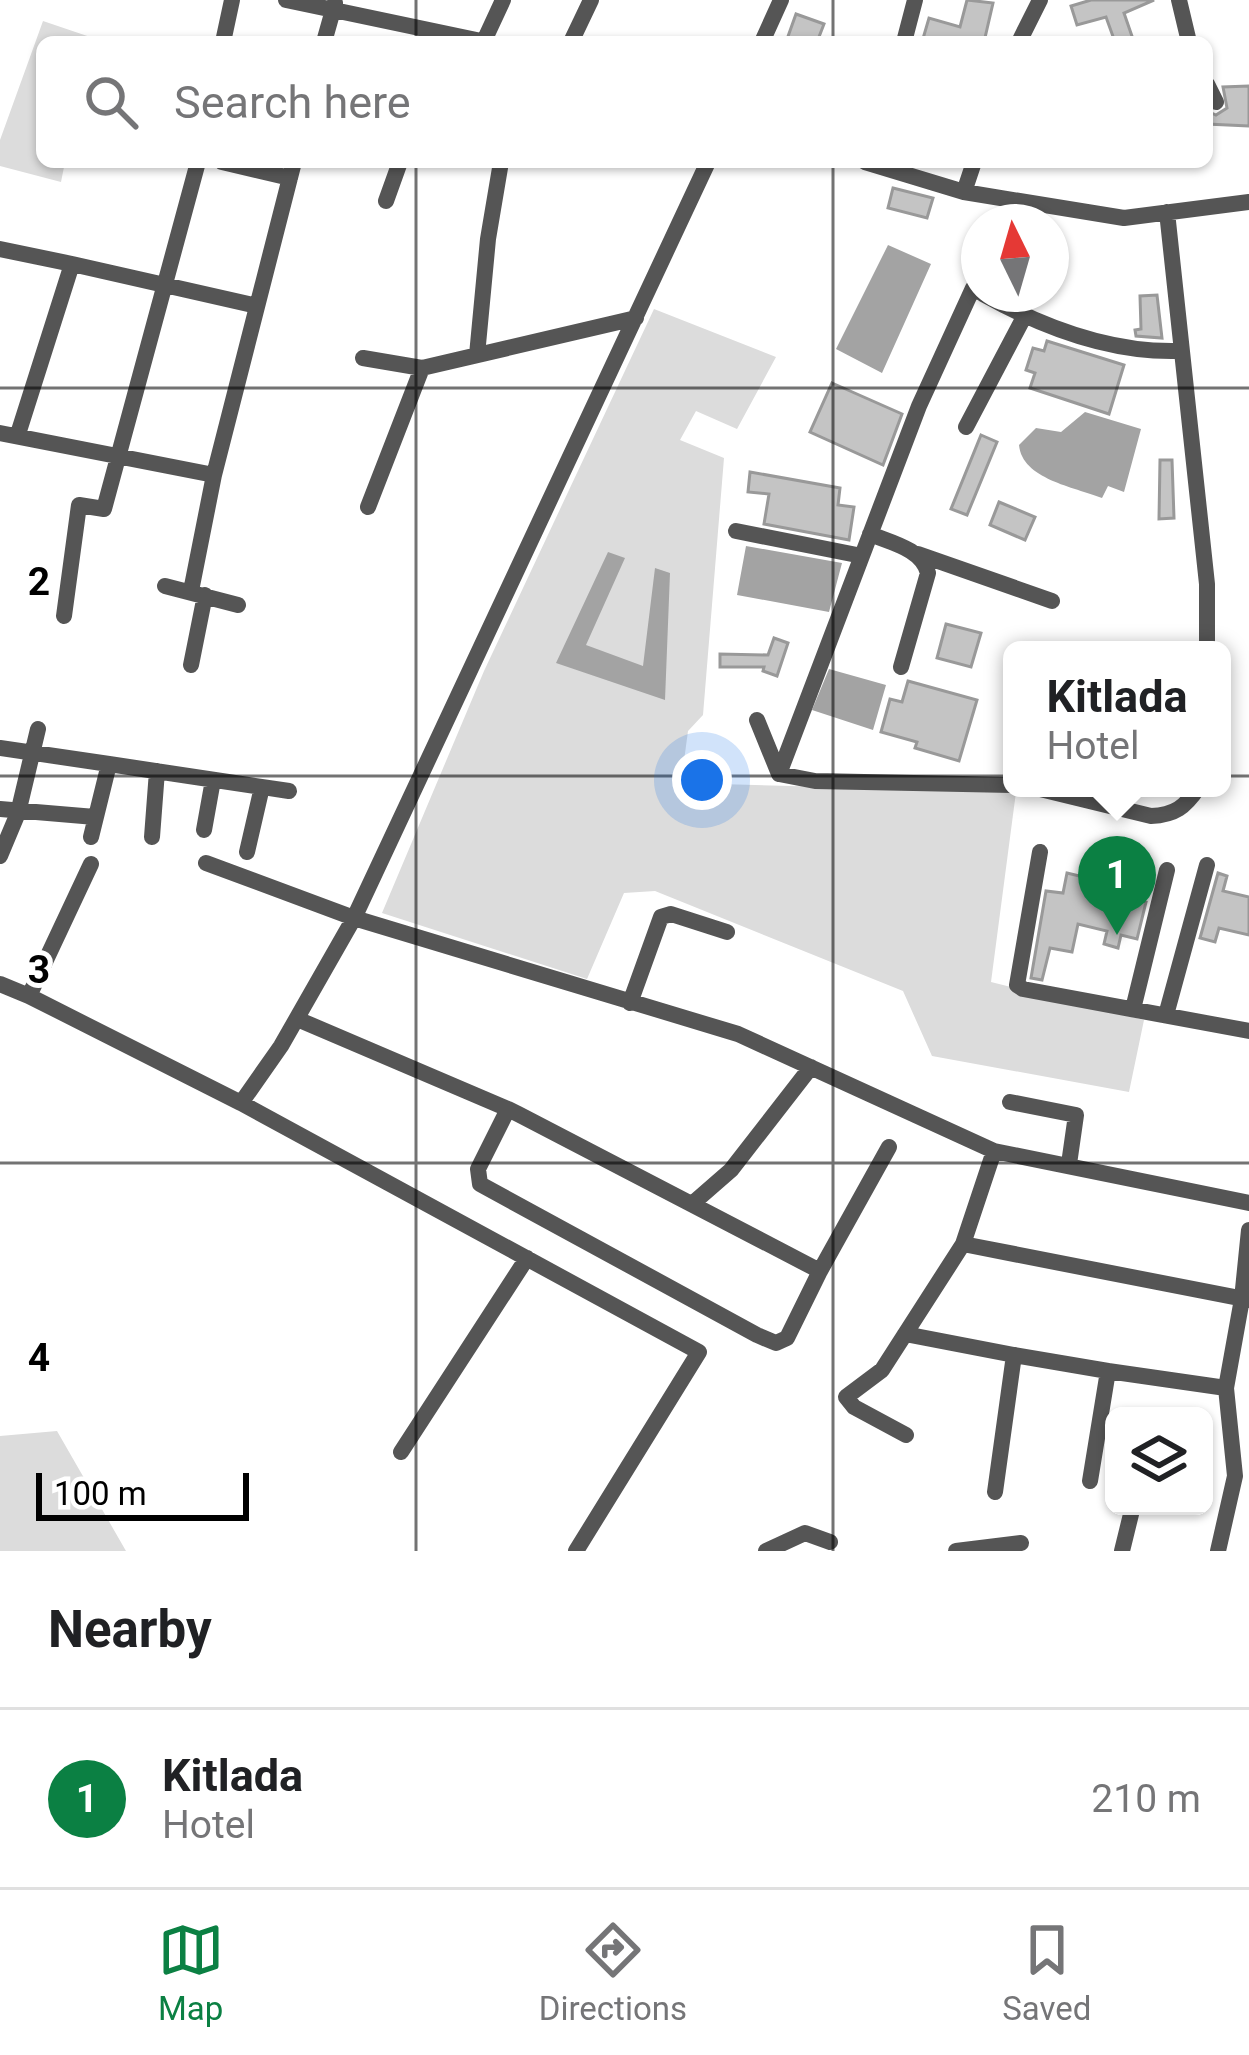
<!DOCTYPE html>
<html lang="en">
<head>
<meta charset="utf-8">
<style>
  body { margin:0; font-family:Roboto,sans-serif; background:#f2f2f2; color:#202124 }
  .controls { position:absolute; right:36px; bottom:36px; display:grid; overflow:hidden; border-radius:18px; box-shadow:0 3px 9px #0004 }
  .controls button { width:108px; height:108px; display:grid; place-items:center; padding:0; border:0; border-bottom:3px solid #e0e0e0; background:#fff; color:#202124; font:60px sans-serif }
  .compass { position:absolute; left:961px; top:204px; width:108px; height:108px; border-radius:50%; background:#fff; box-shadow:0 3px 9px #0004; rotate:355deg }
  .scale { position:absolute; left:36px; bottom:30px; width:213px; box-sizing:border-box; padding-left:12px; border:6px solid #000; border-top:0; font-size:33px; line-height:42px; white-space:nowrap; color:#000; -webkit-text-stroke:9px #fff; paint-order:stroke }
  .you { position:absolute; left:702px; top:780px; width:42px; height:42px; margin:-30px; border:9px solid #fff; border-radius:50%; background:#1a73e8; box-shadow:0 0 0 18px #1a73e833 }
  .badge { display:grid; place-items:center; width:78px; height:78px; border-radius:50%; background:#0b8043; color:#fff; font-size:39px; font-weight:700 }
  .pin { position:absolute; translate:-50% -99px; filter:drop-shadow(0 3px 6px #0008) }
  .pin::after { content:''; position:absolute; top:63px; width:42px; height:36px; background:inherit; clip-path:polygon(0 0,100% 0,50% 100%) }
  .popup { position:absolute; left:1003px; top:641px; width:228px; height:156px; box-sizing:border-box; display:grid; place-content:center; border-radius:18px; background:#fff; filter:drop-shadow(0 3px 9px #0005); font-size:39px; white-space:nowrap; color:#757577 }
  .popup b { font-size:45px; color:#202124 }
  .popup::after { content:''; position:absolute; left:50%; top:100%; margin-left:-24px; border:24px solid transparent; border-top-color:#fff }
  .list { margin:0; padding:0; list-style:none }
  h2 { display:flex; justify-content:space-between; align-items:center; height:156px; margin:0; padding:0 48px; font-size:51px }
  h2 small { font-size:39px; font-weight:400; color:#757577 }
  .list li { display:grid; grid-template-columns:78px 1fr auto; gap:36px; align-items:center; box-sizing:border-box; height:180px; padding:0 48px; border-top:3px solid #e0e0e0 }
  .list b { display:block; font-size:45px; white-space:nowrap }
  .list p { margin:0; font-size:39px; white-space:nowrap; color:#757577 }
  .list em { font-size:39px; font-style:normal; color:#757577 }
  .icon { flex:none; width:66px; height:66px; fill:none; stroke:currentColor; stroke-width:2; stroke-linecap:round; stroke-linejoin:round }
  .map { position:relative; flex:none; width:1249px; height:1551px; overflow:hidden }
  .search { position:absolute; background:#fff; box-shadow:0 3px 9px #0004; left:36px; right:36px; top:36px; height:132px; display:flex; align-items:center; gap:30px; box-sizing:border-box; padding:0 42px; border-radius:18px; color:#757577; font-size:45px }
  .sheet { height:336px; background:#fff }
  nav { display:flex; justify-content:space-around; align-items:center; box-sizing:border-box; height:168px; border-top:3px solid #e0e0e0; background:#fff; font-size:33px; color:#757577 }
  nav a { display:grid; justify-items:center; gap:6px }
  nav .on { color:#0b8043 }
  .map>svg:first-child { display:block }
  .green { fill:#dcdcdc }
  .water { fill:#a3a3a3 }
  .building { fill:#c4c4c4; stroke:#999; stroke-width:3 }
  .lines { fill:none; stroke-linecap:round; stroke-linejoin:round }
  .minor { stroke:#555; stroke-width:16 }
  .grid { fill:none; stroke:#000; stroke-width:3; stroke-opacity:0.55 }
  .grid-label { font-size:39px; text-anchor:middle; font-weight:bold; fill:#000; stroke:#fff; stroke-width:10; stroke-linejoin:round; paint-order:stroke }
</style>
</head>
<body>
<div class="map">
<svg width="1249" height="1551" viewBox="0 0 1249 1551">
  <rect width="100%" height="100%" fill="#fff"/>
  <path class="green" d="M43,21L105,42H42V162H65L61,182L0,166V140Z
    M654,309L776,357L737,429L696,411L680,440L724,458L703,715L688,731L681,783L1016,792L991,982L1144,1020L1129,1092L932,1056L903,991L655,891L624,893L587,979L382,913L484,671Z
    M57,1431L126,1551H0V1436Z"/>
  <path class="water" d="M888,245L931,264L882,373L836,349Z
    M1085,412L1141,429L1124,492L1108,486L1102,498C1074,487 1022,479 1019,445L1036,428L1061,432Z
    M746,546L842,563L829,612L737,595Z
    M608,552L625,558L586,645L643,666L655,568L670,573L665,700L556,663Z
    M829,669L886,685L873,730L812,710Z"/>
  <path class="building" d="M967,0L993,3L984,42H922L929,18L960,27Z
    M1091,0H1154L1124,13L1134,42H1115L1106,17L1077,25L1071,6Z
    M796,14L824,24L817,42H786Z
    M1249,86V126L1207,124V111L1216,115L1227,108L1223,87Z
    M893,188L933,198L927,218L888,208Z
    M1157,295L1162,338L1136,336L1135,330L1141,329L1140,296Z
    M1047,341L1124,365L1109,414L1030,388L1035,373L1026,370L1033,348L1044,351Z
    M832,383L902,414L883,465L810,432Z
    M981,435L997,442L967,515L951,509Z
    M1160,460H1172L1174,518L1159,519Z
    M750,472L840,488L838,505L854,507L849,540L764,524L769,494L748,492Z
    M999,502L1035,517L1025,540L990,525Z
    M946,624L981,633L971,667L937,658Z
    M774,638L788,643L777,676L763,671L764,667H720V654L768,655Z
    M908,681L977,700L959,761L915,748L917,742L881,732L890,699L902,702Z
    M1067,873L1088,878L1086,887L1146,902L1137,939L1121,935L1118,948L1104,944L1107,931L1078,924L1072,952L1050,948L1042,980L1031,978L1046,891L1063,893Z
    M1218,873L1227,876L1223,891L1249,897V935L1219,928L1215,942L1200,938Z"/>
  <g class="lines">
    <path class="minor" d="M286,0L486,42
      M1179,0L1189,42
      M484,41L503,0
      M223,42L232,0
      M324,42L335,3
      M571,42L591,0
      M762,42L781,0
      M904,42L915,0
      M1019,42L1040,0
      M1207,84L1216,102
      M222,162L290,178
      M865,162L964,192L1124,218L1249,202
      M964,192L974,162
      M386,201L400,162
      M1167,212L1207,584V650
      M0,249L72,264
      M983,294C1042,327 1111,353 1179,351
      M477,355L488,239L501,162
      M363,358L422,368L636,318
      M966,427L1024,317
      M0,433L214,475
      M18,434L72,264L257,306
      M368,507L422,368
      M736,531L862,556
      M870,534C892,543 922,549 928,573L901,667
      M918,554L1052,601
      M165,586L238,605
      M191,591L214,475L294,162
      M64,616L79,505L104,509L198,162
      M191,665L205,595
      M757,720L779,774L815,781L1012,785
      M0,748L109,764L91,837
      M109,764L289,791
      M779,774L919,406L973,288L979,292
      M1036,788L1151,816C1175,815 1185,807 1198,788
      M0,809L95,817
      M204,830L213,780
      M152,837L157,771
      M247,852L262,787
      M1040,852L1017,985L1023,989L1249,1031
      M0,856L18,813L38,729
      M206,863L354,918L738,1034L994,1151L1249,1203
      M91,864L29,996L241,1103L699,1352L576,1551
      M0,984L29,996
      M630,1003L661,917L671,914L727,932
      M1133,1009L1167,870
      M1166,1015L1207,865
      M297,1019L508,1109L520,1115L820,1271L787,1338L776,1343L757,1335L480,1184L478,1169L508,1109
      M1010,1102L1076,1115L1069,1164
      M241,1103L281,1046L354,918L708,162
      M994,1151L963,1244L1249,1300
      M692,1204L731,1170L811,1067
      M820,1271L889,1147
      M905,1334L1014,1355
      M906,1435L854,1407L846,1397L882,1370L963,1244
      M401,1452L527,1258
      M1090,1481L1108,1371L1226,1388
      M995,1492L1014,1355L1108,1371
      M766,1551L805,1533L830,1542
      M956,1551L1021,1543
      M1122,1551L1133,1506
      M1218,1551L1235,1476L1226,1388L1242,1299L1249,1230"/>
  </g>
  <path class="grid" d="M416,0V42M833,0V42M416,162V1551M833,162V1551M0,388H1249M0,776H1249M0,1163H1249"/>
  <g class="grid-label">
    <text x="39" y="595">2</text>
    <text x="39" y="983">3</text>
    <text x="39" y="1371">4</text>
  </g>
</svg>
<div class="controls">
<button><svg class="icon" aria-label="layers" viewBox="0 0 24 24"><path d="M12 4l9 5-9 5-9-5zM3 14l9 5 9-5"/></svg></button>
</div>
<svg class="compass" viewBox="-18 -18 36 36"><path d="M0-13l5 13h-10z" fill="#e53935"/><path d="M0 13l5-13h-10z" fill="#757577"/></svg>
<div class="scale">100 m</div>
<div class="you"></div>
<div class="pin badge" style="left:1117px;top:935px">1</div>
<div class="popup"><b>Kitlada</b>Hotel</div>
<div class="search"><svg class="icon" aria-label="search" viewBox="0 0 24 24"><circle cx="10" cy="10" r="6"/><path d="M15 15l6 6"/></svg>Search here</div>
</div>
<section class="sheet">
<h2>Nearby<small></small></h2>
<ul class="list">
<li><span class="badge">1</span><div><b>Kitlada</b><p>Hotel</p></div><em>210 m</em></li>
</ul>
</section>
<nav>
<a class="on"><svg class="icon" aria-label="map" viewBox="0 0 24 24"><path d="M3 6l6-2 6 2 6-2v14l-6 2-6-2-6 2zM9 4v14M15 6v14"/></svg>Map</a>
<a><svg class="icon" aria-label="directions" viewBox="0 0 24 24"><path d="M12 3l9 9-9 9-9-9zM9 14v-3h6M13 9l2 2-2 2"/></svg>Directions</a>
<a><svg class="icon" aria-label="saved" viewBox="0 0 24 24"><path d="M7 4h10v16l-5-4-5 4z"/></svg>Saved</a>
</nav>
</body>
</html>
